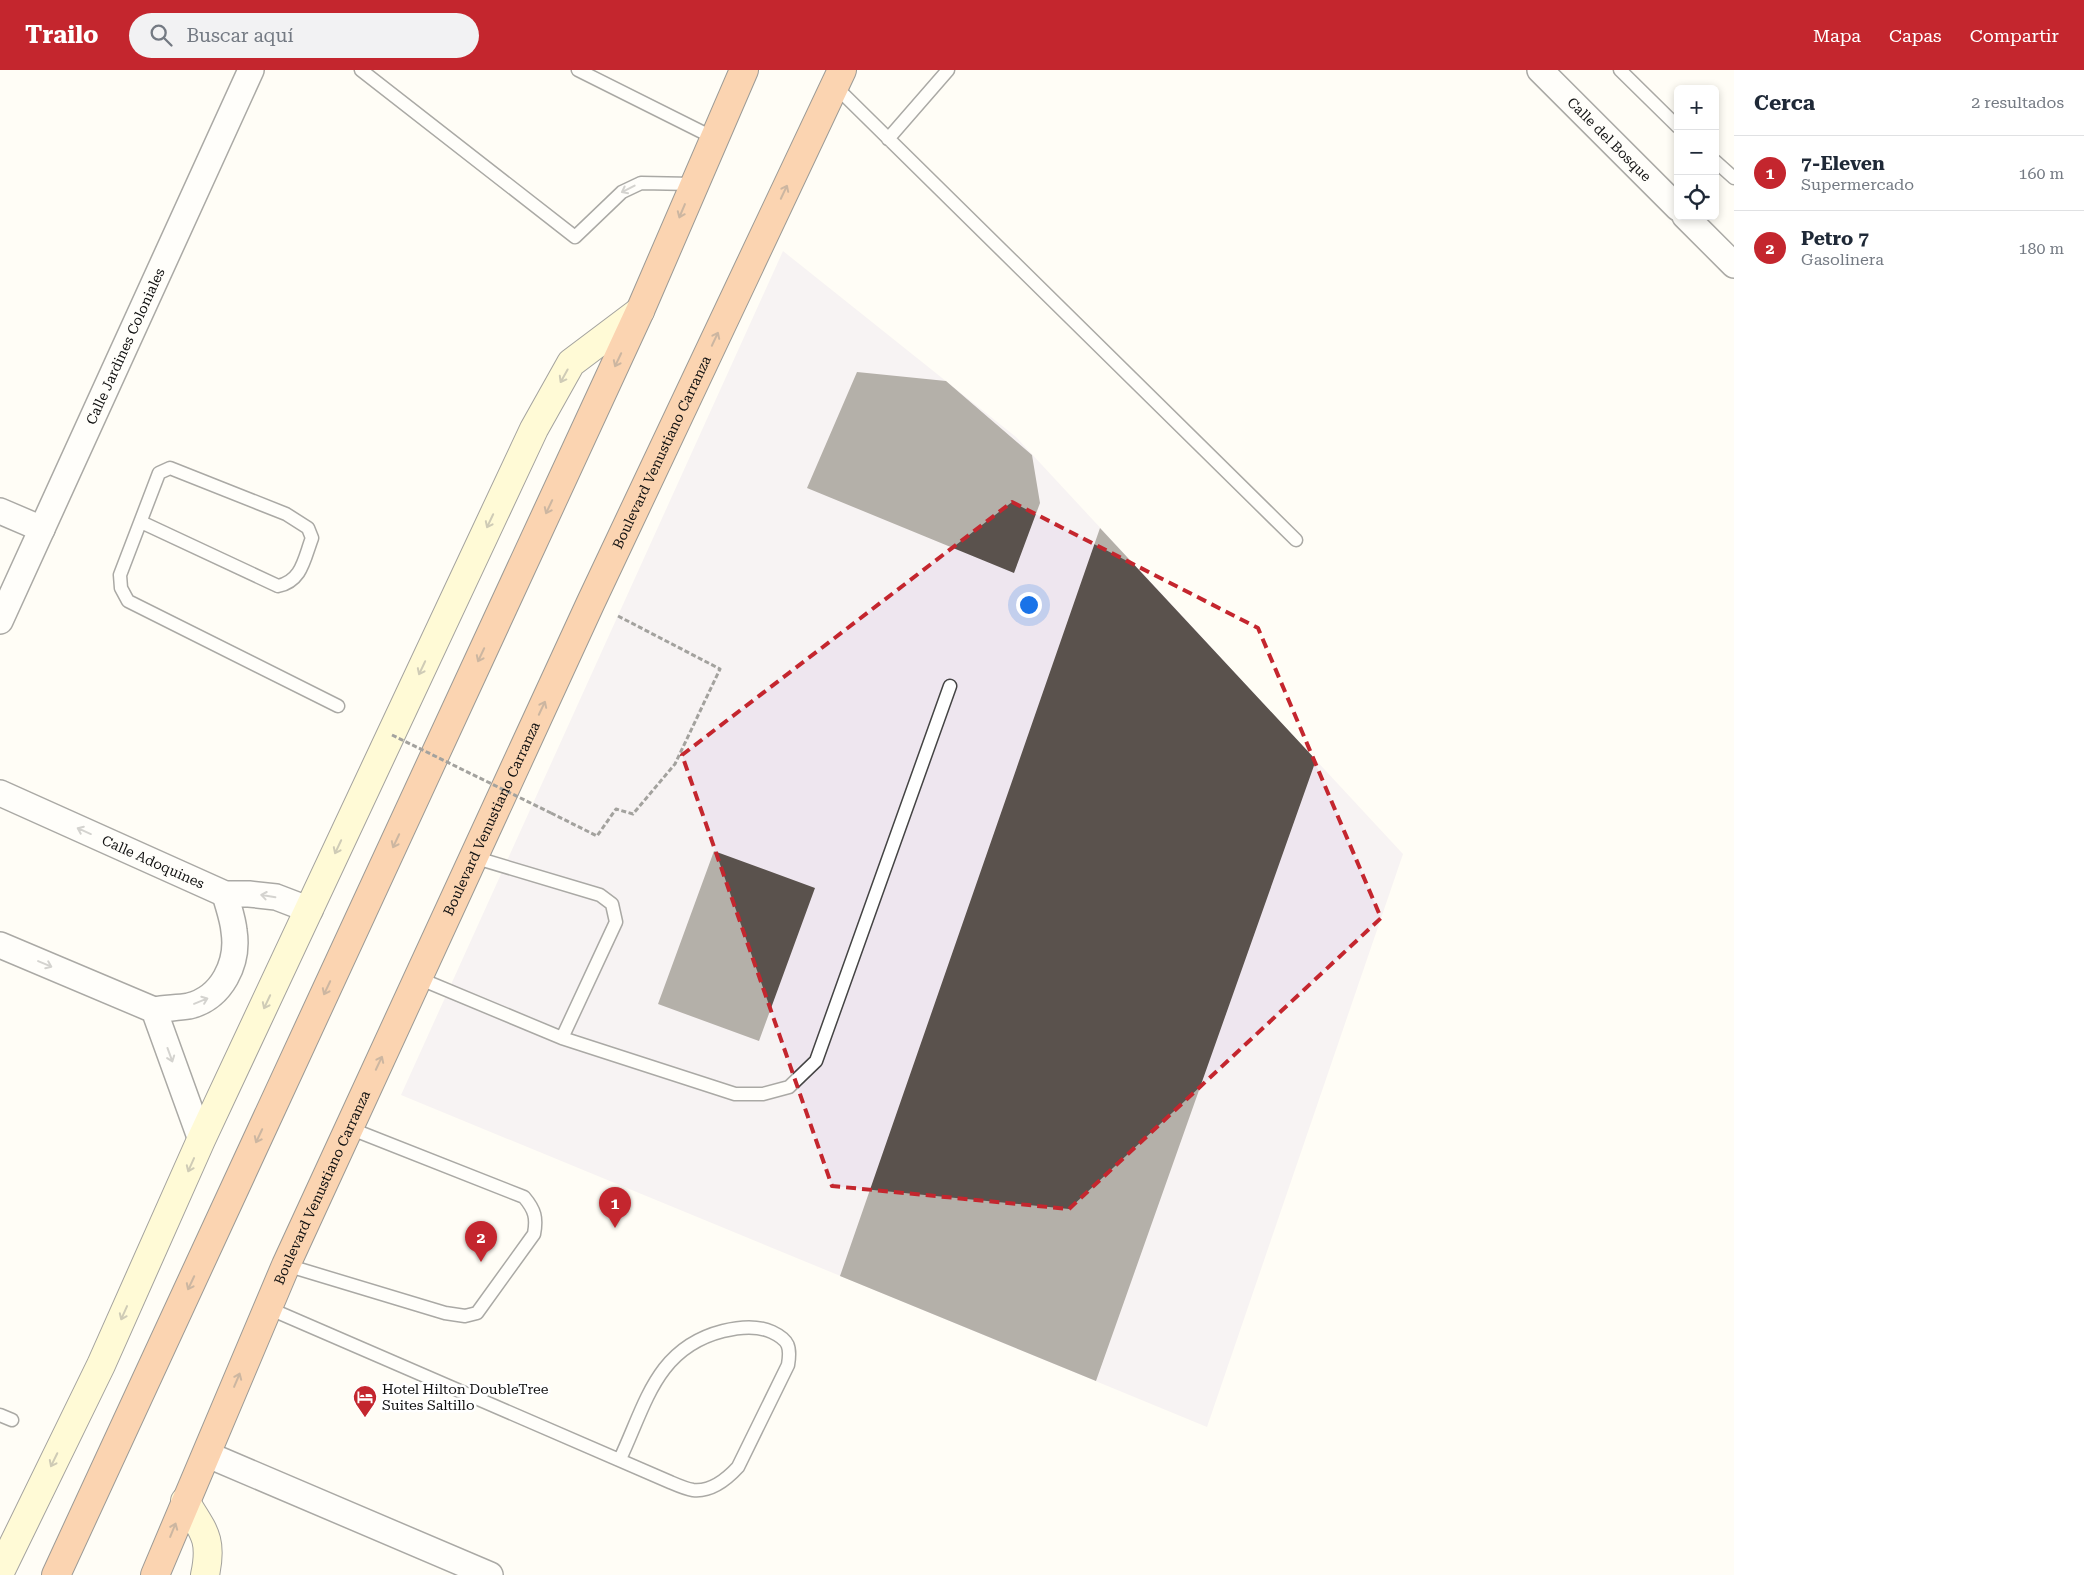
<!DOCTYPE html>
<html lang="es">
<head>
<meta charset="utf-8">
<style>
  body { margin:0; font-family:"Roboto Serif",serif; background:#f2f2f3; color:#1f2937 }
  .controls { position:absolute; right:15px; top:15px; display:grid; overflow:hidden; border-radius:8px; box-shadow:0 2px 8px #0003 }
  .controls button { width:45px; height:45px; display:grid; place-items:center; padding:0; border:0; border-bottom:1px solid #e0e1e3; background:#fff; color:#1f2937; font:25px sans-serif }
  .you { position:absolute; left:1028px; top:534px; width:18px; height:18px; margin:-12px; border:4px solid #fff; border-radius:50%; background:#1a73e8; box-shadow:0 0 0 8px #1a73e833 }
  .badge { display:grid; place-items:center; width:32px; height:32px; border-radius:50%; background:#c4262e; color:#fff; font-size:16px; font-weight:700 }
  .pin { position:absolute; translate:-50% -41px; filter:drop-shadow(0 1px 2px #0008) }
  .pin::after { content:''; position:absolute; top:26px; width:18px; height:15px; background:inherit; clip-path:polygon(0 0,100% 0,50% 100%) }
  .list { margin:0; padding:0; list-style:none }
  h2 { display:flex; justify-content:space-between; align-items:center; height:65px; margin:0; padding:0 20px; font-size:21px }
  h2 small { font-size:16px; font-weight:400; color:#747a83 }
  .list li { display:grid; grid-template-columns:32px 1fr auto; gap:15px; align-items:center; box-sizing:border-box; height:75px; padding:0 20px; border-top:1px solid #e0e1e3 }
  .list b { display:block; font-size:19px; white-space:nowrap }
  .list p { margin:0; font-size:16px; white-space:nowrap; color:#747a83 }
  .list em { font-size:16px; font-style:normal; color:#747a83 }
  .icon { flex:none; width:28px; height:28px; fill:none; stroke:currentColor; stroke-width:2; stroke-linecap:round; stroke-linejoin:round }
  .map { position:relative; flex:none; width:1734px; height:1505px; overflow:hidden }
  header { display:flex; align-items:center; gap:30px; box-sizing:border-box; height:70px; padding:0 25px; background:#c4262e; color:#fff }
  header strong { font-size:24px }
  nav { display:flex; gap:28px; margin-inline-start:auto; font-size:18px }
  .search { width:350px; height:45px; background:#f2f2f3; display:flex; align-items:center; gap:12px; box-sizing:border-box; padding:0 18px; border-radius:28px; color:#747a83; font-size:19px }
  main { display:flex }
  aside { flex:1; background:#fff }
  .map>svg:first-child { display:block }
  .industrial { fill:#eee6ef }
  .building { fill:#5a524d }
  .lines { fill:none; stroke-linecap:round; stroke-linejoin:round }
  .lane-casing { stroke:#444; stroke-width:15 }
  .street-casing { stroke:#444; stroke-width:28 }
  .secondary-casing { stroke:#333; stroke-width:30 }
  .highway-casing { stroke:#222; stroke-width:30 }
  .path { stroke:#333; stroke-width:3; stroke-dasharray:5 2.5; stroke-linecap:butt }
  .lane { stroke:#fff; stroke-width:12 }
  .street { stroke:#fff; stroke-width:25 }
  .secondary { stroke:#fff6b0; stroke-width:28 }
  .highway { stroke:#f5a25d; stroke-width:28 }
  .path-bridge { stroke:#333; stroke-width:3; stroke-dasharray:5 2.5; stroke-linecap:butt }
  .oneway { stroke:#a0a0a0 }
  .oneway2 { stroke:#8e613b }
  .oneway3 { stroke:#948f68 }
  .marked { fill:none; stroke:#c4262e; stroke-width:4; stroke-dasharray:10 6; stroke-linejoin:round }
  .labels { text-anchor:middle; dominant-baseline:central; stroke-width:5; stroke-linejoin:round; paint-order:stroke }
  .street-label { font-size:14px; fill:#111; stroke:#fff }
  .poi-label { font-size:14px; fill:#111; stroke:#fff; text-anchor:start }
</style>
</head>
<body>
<header>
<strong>Trailo</strong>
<div class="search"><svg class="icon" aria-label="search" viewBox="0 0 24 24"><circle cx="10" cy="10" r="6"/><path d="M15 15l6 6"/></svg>Buscar aquí</div>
<nav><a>Mapa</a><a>Capas</a><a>Compartir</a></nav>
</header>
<main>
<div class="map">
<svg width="1734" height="1505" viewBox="0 0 1734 1505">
  <rect width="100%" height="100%" fill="#fffdf5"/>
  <path class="industrial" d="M783,181L1016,367L1403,784L1207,1357L401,1025Z"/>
  <path class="building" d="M857,302L946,311L1032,385L1040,433L1014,503L807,418Z
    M1100,458L1316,690L1096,1311L840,1206Z
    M714,781L815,818L759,971L658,934Z"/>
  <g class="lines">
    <g class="lane-casing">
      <path id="lane" d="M361,0L575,167L622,122L641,113L693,114
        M578,0L714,68
        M1620,0L1678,57
        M835,16L1296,470
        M888,69L948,0
        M1715,91L1734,108
        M141,452L278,516C302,511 304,489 312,468L308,458L286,444L170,398L159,403L120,505L121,518L128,531L338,636
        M473,787L600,825L612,834L616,852L562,968
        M418,908L562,968L735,1024H763L789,1017L816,991L950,616
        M286,1195L445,1243L465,1246L477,1243L534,1164C537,1148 535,1140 524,1127L349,1058
        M268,1238L670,1412C677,1415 686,1419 693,1420C711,1422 727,1409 738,1397L788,1295C791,1277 789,1270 772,1262C757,1255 739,1257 723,1261C656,1278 646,1334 620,1389
        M0,1345L12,1350"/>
    </g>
    <g class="street-casing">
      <g id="street">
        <path id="s1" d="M1540,0L1678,138"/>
        <path d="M1685,146L1734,195"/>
        <path d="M0,441L42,459"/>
        <path id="s2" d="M0,551L251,0"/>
        <path id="s3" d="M0,723L225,824H249L276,827L310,840"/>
        <path d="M0,875L154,940L201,1070"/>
        <path d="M154,940C165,938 177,938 189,936C222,928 239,893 234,861C233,849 228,836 225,824"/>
        <path d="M206,1384L490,1505"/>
      </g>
    </g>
    <g class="secondary-casing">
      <path id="secondary" d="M185,1431C203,1461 213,1468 205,1505
        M0,1502L101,1295L201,1070L534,359L571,293L640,241"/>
    </g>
    <g class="highway-casing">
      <g id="highway">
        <path d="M56,1505L640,241L744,0"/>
        <path id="s4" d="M155,1505L286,1195L591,532L842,0"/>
      </g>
    </g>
    <path class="path" d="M551,743L597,766L616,739L633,744L675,694L720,599L618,546"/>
    <use href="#lane" class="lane"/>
    <use href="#street" class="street"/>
    <use href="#secondary" class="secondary"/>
    <use href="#highway" class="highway"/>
    <path class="path-bridge" d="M392,665L551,743"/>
  </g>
  <defs><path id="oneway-shaft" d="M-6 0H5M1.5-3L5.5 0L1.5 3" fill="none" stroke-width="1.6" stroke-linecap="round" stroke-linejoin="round" transform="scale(1.25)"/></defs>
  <g class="oneway">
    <use href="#oneway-shaft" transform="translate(628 119) rotate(153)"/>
    <use href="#oneway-shaft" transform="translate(84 761) rotate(-156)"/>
    <use href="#oneway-shaft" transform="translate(268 826) rotate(-171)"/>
    <use href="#oneway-shaft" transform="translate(45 894) rotate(23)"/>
    <use href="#oneway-shaft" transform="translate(201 931) rotate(-22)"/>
    <use href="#oneway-shaft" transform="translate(170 985) rotate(70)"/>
  </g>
  <g class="oneway2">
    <use href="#oneway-shaft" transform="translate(784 122) rotate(-65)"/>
    <use href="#oneway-shaft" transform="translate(682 141) rotate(113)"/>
    <use href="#oneway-shaft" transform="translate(715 269) rotate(-65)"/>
    <use href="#oneway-shaft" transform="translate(618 290) rotate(115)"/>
    <use href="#oneway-shaft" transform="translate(549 437) rotate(115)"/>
    <use href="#oneway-shaft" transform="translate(481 585) rotate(115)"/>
    <use href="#oneway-shaft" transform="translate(542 638) rotate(-65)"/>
    <use href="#oneway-shaft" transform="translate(396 771) rotate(115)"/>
    <use href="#oneway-shaft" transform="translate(327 918) rotate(115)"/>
    <use href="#oneway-shaft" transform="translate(379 993) rotate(-65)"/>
    <use href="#oneway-shaft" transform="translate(259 1066) rotate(115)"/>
    <use href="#oneway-shaft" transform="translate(191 1213) rotate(115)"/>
    <use href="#oneway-shaft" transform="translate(237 1310) rotate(-67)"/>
    <use href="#oneway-shaft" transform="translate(173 1460) rotate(-68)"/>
  </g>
  <g class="oneway3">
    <use href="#oneway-shaft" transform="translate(564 306) rotate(119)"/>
    <use href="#oneway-shaft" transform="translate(490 451) rotate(115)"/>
    <use href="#oneway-shaft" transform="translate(422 598) rotate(115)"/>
    <use href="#oneway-shaft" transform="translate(338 777) rotate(115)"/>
    <use href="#oneway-shaft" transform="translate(267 932) rotate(115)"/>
    <use href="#oneway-shaft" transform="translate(191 1095) rotate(114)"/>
    <use href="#oneway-shaft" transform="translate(124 1243) rotate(114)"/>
    <use href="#oneway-shaft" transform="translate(54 1390) rotate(116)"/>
  </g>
  <path d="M0 0H1734V1505H0ZM1012,432L1258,558L1381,848L1069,1139L832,1116L682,685Z" fill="#fffdf5" fill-opacity=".55" fill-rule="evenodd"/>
  <path class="marked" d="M1012,432L1258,558L1381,848L1069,1139L832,1116L682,685Z"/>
  <defs>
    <g id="hotel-pin" transform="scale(1.25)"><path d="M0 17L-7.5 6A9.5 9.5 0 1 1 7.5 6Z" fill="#c4262e" stroke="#fff"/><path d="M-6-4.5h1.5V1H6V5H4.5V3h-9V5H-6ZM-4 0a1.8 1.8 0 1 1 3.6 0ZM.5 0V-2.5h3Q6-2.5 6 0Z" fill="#fff"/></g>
  </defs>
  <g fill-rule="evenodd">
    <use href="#hotel-pin" x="365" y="1327"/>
  </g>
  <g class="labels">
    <g class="street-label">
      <text stroke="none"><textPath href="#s1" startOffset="98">Calle del Bosque</textPath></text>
      <text stroke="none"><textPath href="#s2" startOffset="302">Calle Jardines Coloniales</textPath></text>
      <text stroke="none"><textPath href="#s4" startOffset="1232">Boulevard Venustiano Carranza</textPath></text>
      <text stroke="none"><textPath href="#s4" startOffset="828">Boulevard Venustiano Carranza</textPath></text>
      <text stroke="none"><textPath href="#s3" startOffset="168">Calle Adoquines</textPath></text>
      <text stroke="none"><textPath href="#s4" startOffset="422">Boulevard Venustiano Carranza</textPath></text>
    </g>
    <g class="poi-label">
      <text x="382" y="1319">Hotel Hilton DoubleTree<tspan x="382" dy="16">Suites Saltillo</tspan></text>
    </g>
  </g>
</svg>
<div class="controls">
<button>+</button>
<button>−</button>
<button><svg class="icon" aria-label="locate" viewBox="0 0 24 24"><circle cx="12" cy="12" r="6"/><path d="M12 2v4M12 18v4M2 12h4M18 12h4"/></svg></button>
</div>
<div class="you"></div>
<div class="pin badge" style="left:615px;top:1158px">1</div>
<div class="pin badge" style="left:481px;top:1192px">2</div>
</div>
<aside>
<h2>Cerca<small>2 resultados</small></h2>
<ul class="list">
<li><span class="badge">1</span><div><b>7-Eleven</b><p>Supermercado</p></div><em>160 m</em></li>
<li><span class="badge">2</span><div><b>Petro 7</b><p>Gasolinera</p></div><em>180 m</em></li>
</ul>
</aside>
</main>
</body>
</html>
